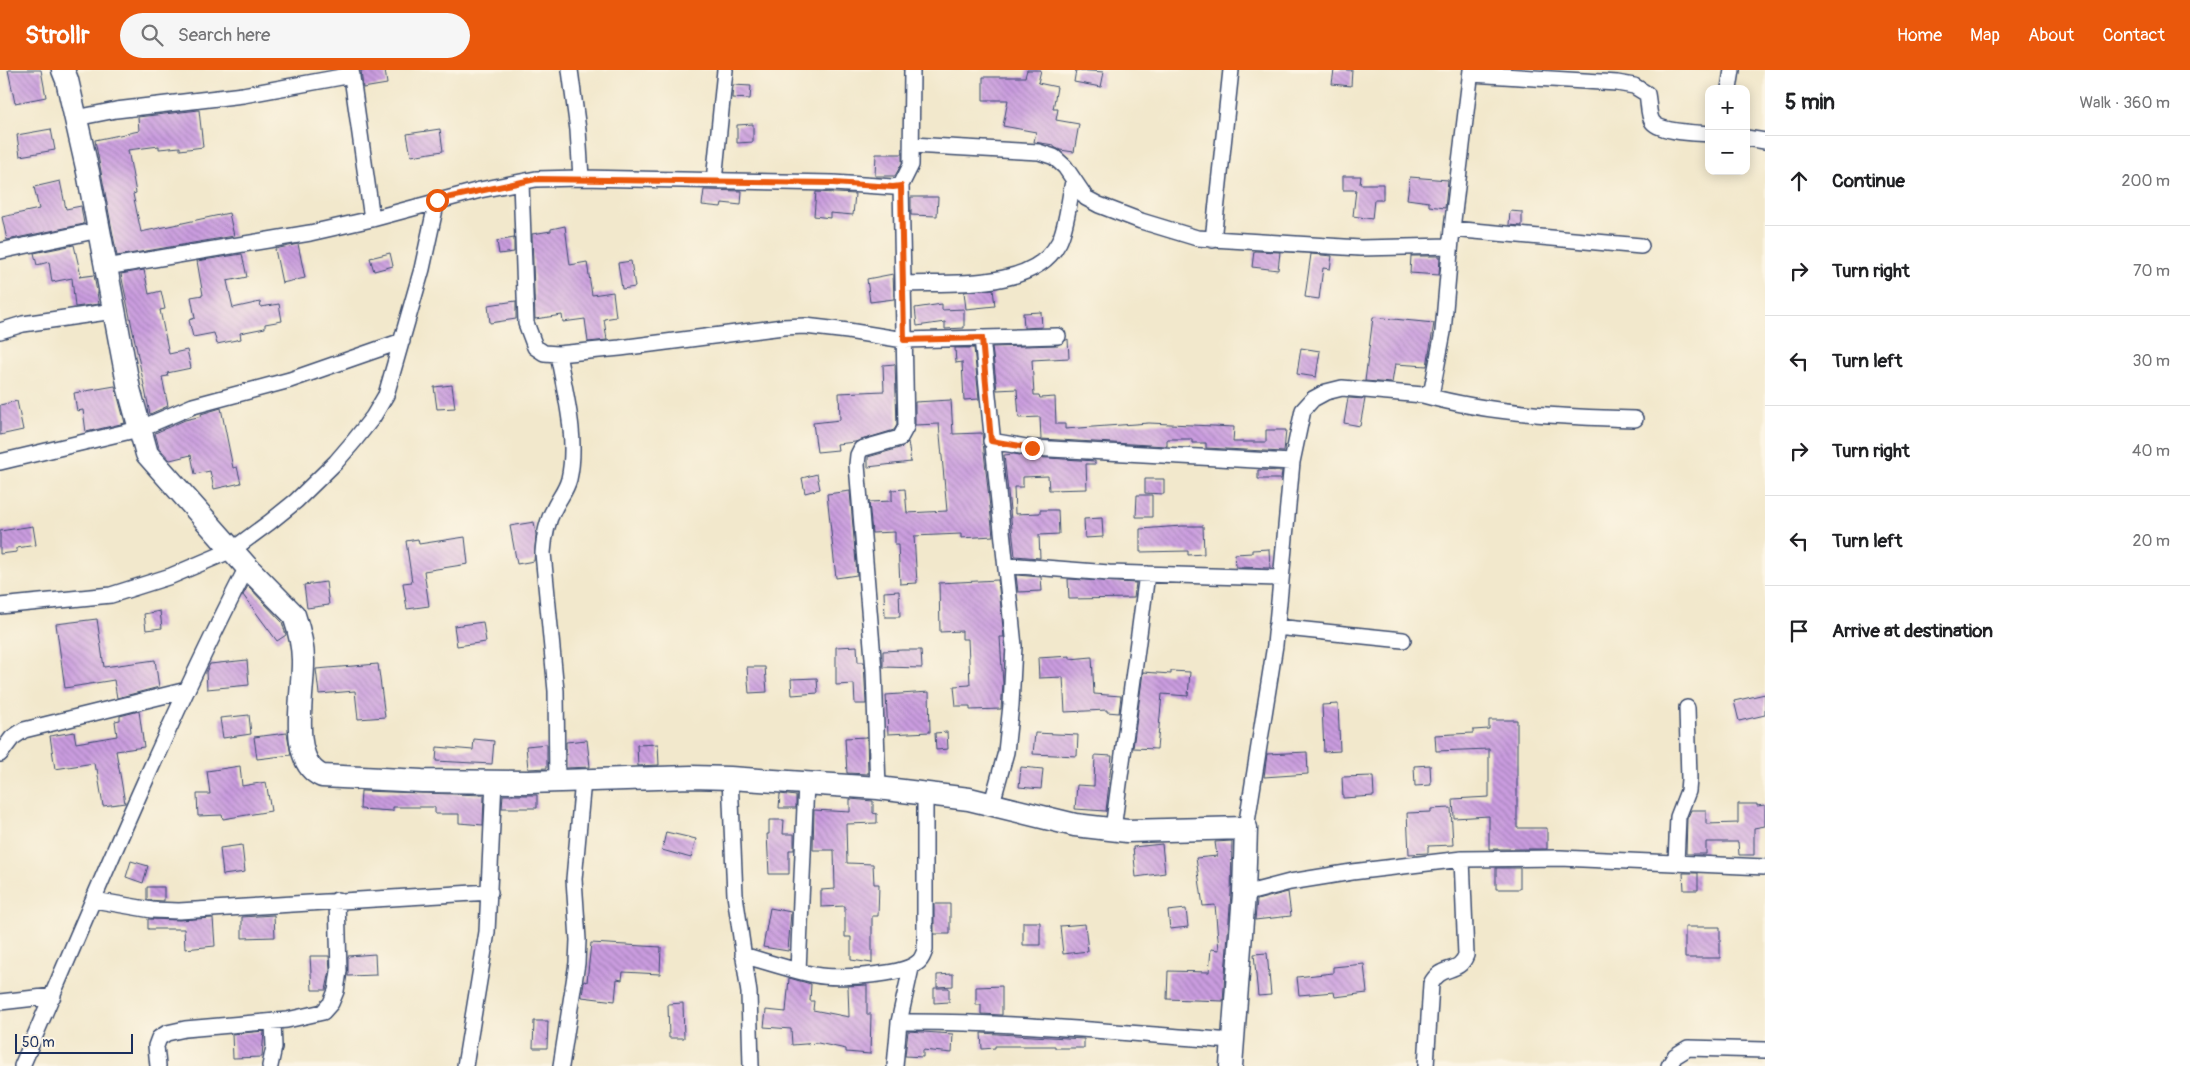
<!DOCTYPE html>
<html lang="en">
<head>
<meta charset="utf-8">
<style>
  body { margin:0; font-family:Pangolin,sans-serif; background:#f6f6f6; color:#202124 }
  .controls { position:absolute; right:15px; top:15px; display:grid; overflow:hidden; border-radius:10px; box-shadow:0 2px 12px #0003 }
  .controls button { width:45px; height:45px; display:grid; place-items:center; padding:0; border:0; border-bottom:1px solid #e0e0e0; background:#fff; color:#202124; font:25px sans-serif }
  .scale { position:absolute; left:15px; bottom:12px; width:118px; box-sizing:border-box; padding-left:5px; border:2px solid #1b2f5e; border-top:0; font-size:14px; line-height:18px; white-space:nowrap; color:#1b2f5e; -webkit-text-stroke:4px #fcf5e5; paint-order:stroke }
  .stop { position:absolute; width:15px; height:15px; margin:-11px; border:4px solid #ea580c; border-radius:50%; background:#fff }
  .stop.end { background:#ea580c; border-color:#fff; box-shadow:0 1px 5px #0008 }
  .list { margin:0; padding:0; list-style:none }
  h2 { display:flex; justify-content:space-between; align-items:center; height:65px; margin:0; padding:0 20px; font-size:21px }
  h2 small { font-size:16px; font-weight:400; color:#757577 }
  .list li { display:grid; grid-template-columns:32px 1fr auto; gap:15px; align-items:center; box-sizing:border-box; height:90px; padding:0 20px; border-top:1px solid #e0e0e0 }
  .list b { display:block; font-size:19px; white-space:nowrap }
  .list em { font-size:16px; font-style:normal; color:#757577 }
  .icon { flex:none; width:28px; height:28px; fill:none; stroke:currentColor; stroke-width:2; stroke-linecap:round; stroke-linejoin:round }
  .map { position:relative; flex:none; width:1765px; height:996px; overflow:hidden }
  header { display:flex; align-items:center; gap:30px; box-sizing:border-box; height:70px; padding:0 25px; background:#ea580c; color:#fff }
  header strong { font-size:24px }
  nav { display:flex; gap:28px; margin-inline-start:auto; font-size:18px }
  .search { width:350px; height:45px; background:#f6f6f6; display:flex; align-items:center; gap:12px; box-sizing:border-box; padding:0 18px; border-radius:28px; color:#757577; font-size:19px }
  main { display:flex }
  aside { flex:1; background:#fff }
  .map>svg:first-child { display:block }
  .building { fill:url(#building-back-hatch) }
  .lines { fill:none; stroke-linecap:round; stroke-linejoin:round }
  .street-casing { stroke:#3b4b6e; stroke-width:18 }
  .secondary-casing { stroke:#3b4b6e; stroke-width:25 }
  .street { stroke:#fff; stroke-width:15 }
  .secondary { stroke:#fff; stroke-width:22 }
  .route { stroke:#ea580c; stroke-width:6 }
</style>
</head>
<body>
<header>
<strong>Strollr</strong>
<div class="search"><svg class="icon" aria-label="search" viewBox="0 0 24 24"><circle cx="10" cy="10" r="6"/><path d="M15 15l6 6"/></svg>Search here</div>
<nav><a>Home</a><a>Map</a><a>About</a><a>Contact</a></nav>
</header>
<main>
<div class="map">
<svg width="1765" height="996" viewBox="0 0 1765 996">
  <defs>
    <pattern id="building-back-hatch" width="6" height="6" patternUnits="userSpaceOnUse" patternTransform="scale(1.25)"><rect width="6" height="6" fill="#ca9cdf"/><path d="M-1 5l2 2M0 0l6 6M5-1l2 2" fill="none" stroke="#a380b8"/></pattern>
  </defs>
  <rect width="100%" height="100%" fill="#fcf5e5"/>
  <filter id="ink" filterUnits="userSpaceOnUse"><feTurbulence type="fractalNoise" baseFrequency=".02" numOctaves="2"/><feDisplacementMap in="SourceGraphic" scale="10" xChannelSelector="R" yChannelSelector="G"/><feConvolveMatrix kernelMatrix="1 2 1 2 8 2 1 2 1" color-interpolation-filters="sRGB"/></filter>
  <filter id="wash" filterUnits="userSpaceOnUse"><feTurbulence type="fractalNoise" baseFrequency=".0096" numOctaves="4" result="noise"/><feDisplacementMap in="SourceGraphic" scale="20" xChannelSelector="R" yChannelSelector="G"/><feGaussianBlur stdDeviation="1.12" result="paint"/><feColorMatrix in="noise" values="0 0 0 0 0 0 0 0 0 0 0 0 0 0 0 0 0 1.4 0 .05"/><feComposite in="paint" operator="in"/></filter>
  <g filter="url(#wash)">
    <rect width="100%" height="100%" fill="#f2e8cc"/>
    <g id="blocks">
      <path class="building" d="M8,0H41L46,27L15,33Z
        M361,0H385L387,14L363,18Z
        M1027,0H1041L1038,13L1057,17L1053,39H1058L1056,50L1079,54L1074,82L1060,80L1054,77V75L1034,72L1036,62L1003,56L1008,30H983V7H1025Z
        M1076,0L1104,2L1101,17L1074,12Z
        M1334,0H1352L1351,16L1332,14Z
        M733,15L751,16L750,29L732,28Z
        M199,40L203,77L180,80V77L159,79V76L128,80L136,123L133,124L141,162L229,143L234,166L117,186L95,70L139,61L138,47Z
        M753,54V72L737,73V55Z
        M51,59L55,80L20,86L17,65Z
        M440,59L443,81L411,86L407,64Z
        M876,84H902V93L895,106H875Z
        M1343,106H1361L1360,114H1383V130H1374L1372,149L1353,146L1356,120H1343Z
        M1410,107L1448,110L1445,138L1429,136V132L1407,129Z
        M60,111L66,139L81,136L84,154L7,170L2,147L39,139L34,117Z
        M704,120L742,121L741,135L722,133L721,137L702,135Z
        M816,122L855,124L853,145L830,143V148L814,146Z
        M911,127H938L937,146L911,145Z
        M1510,141L1522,142V156L1509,155Z
        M565,156L570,195L587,192L592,225L613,222L616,247L604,249L607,270L588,272L585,249L563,252L562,245L535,249L532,164L551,161V159Z
        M514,168V182L499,184L497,171Z
        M298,174L305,208L282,213L275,179Z
        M74,175L81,206L79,207L94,205L99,234L75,237L72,208L52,212L49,192L37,195L34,183Z
        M1254,181L1280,182L1278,200L1252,197Z
        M390,183L393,196L374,201L370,188Z
        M242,184L247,207L227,211L233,238L260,232L261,237L279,234L282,251L265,254V258L240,263L241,269L217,274L214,263L193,267L189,250L195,248L191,227L203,225L197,191Z
        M1311,184L1332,186L1330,199L1323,198L1319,229L1305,227Z
        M1411,186H1440L1439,205L1410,203Z
        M631,191L635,217L622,219L618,193Z
        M144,200L149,224L161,221L165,239L160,240L169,284L187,280L191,298L167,303L168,306L162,307L168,336L150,344L121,204Z
        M893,204L894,229L870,232L867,209Z
        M993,219L995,236L966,239L964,222Z
        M516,231V249L490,253L488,235Z
        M942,234V240L964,239V258L945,259V252L917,256L915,238Z
        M1041,242L1042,257L1024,258L1023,243Z
        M1373,247L1434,253L1427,296L1395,294L1392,313L1365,311Z
        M1068,269L1069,288L1032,290L1034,325H1039L1040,328L1055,327L1056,354H1065V359L1149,353L1234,357L1233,372H1266V360H1286L1284,382L1206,378V373H1192V369H1167V376L1041,369L1040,347L1019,348L1017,319L997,320L992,277L1058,275Z
        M955,278H974L979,329L964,330L962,292L956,293Z
        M1301,278L1320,281L1316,307L1297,304Z
        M895,294L897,355L894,360L855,372L837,374L838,380L817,382L813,353L840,350L839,323L884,321L883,295Z
        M452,315L455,338L437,339L434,317Z
        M115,316L125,353L86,362L83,340L77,341L74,323Z
        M1348,328L1365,329L1360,356L1344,353Z
        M951,330L953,364L982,363L993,466L961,468V464L914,466L917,513L900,514L898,475H895V462L872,463L869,432L892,431V420L905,419L907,443L947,441L939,354L915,355V332Z
        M17,331L23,360L0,365V335Z
        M221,338L233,398L237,397L241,413L214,419L210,401L195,404L191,385L170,390L159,378L155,363L185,350L202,346L201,344Z
        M908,372L911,392L868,397V387L903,377Z
        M1014,384L1032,387L1095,391V394H1086L1087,419L1049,420L1048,406L1023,407V417H1014L1015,444L1040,443V440H1058L1059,464L1039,465L1040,488L1015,486L1004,385Z
        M1258,400L1282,401L1281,409H1258Z
        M817,404L820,419L805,423L802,408Z
        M1145,409H1164V424L1145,423Z
        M850,421L857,505L836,508L827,424Z
        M1137,425H1152V447H1136Z
        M1102,448L1103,467L1085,468L1084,449Z
        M534,452L536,465L534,491L517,494L510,456Z
        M33,456L36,475L17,478V482L0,484V461Z
        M1182,456H1203L1204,484L1188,485V481L1140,482V459Z
        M465,467L468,494L424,501L429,536L407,539L403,513L412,512L406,471L418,469L419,474Z
        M1269,479L1270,498L1236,497L1235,484L1252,483V480Z
        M1016,505L1041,507L1042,521L1018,522Z
        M1068,509L1136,513L1134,528L1069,529Z
        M998,510L1004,567H1000L1003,614L1001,639L970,640V636H956L954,616L970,615L968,569H962V561L940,562L939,513Z
        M326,512L329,535L307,538L304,515Z
        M248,516L282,552L286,565L277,571L243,525Z
        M899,521L900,547H885L884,522Z
        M160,541L162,558L146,560L144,544Z
        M97,549L104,597L155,590L159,617L117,628L114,610L65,618L56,554Z
        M483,552L486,572L457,576L454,556Z
        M857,576L858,592H864L866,634H855L854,614L836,615V577Z
        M902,580H921L922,598L883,597V581Z
        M1070,586V589L1092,587L1094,624L1121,626L1119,643L1107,642V640L1065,642L1063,607L1039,608L1038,588Z
        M247,590L249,615L207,619L206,602L210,594Z
        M378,594L385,647L358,649L355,621L319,624L316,599Z
        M747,597H765L767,622L749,623Z
        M1171,601L1190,602L1188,626L1162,624L1157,679L1133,678L1143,602L1171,604Z
        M817,608L818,623L792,625L791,609Z
        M929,622L930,662L888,664L886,625Z
        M1765,624V645L1739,651L1734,631Z
        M1338,634L1340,681L1324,682L1322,635Z
        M139,641L144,677L116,681L125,733L103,736L97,699H95L94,693L55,699L50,666L74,662L76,673L117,666L115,651L120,650V646Z
        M249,645L251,664L223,668L220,648Z
        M1489,650H1517V758H1547V779H1489V746L1454,748L1453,729L1489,727V679L1436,681L1435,665L1473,663V660L1489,659Z
        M947,662L948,679L936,680L935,663Z
        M287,663L291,685L257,689L254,667Z
        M1035,663L1078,665L1077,686L1033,684Z
        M867,667L868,704L847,703L845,668Z
        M474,669L494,671L492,694L436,691L437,677L473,680Z
        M587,670L590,697L566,698V672Z
        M547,674V698L528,699L526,676Z
        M658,674L659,695L638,696L637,675Z
        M1307,682L1308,704L1264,707L1267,684Z
        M1095,685L1112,686L1106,741L1075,739L1077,715L1094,716Z
        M1430,695L1431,715L1415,716L1414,696Z
        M240,696L242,716L266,712L271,741L223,749L222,745L198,746L197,724H210L207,701Z
        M1021,697L1043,699L1041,719L1019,717Z
        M1373,706L1374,726L1343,728L1342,707Z
        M361,721L484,725L483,755L459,753V744H435V737H393V741L360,739Z
        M780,724L796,726V738H779Z
        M503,725H537V738H502Z
        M850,729L873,731V743L877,744V753L846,754L847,793L873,794L874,814H879L878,846H872V893L851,890V867H845V836L821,837V820L835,819L834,780H813L814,740L850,742Z
        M1738,734H1757V736L1765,735V756L1754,758V785H1739L1738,772H1706V784H1686L1687,749L1691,740H1706V754L1738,753Z
        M1451,738L1453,775L1428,776V783L1409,784L1407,743L1431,742V739Z
        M769,750H784L783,764H794V780H789V804H769L767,764H769Z
        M666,762L696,769L691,788L662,780Z
        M1232,771L1231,823L1223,931L1167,929L1168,901L1209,902L1211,879L1219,880L1215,835L1203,836L1196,788L1217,786L1215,772Z
        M1162,774L1165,803L1136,807L1133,777Z
        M242,775L245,802L223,805L220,778Z
        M131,791L148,796L143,813L126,807Z
        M1496,798H1520V819H1496Z
        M1683,803H1698V820H1684Z
        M147,817H164V831L147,830Z
        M1288,822L1291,846L1255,850L1257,830Z
        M934,834H950V864H934Z
        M770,838L791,842L788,881L763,877Z
        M1186,839L1188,857L1170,859L1168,841Z
        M274,845L275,867L242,868V847Z
        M213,848L215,876L185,879L184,859H148V849L179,850Z
        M1023,852H1040V875H1023Z
        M1085,854L1088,881L1063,884L1060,856Z
        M1685,857H1720V888H1685Z
        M591,873L661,877L660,904L623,902L622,910L617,909L615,931L582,927L584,911L587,912Z
        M1267,883L1271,925L1258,926L1254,884Z
        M375,884L376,905L348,906V886Z
        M310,886H329L330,900L326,920H312Z
        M1364,894L1367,923L1335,927L1334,922L1299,925L1297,907L1333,903V897Z
        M953,904V916L937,917V905Z
        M789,908L811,914L810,931H814L813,940L849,947L848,916L867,915V944H871L870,984L846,982V979L818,973L792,975L791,959L764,957L766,940L786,942Z
        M1002,916V945L981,944V935H976V917Z
        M934,918H949V932L934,933Z
        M683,933L684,968H669L668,934Z
        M534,951H548L547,978H533Z
        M264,961L262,987L233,988L232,964Z
        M908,961L953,964L952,983L923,980V987L905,986Z
        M981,963L1084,969V978H1055V976H995V978L982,979Z"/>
    </g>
  </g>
  <g filter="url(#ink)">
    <use href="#blocks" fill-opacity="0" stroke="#3b4b6e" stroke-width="1"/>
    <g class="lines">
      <g class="street-casing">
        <path id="street" d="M351,0L372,149
          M570,0L578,60L581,108
          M1471,4L1617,13L1634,16L1647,24C1649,33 1648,44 1652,51C1658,62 1697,63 1709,64
          M1729,19L1732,0
          M76,48L116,40L243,25L352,5
          M1746,68L1765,71
          M912,75L1039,82L1054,87L1065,97L1086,128L1099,135L1141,151L1197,168L1360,178L1450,176
          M714,111L725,0
          M521,112L526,253L535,277L544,283L558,284L620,278L783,257L805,256L848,261L904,270L1058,266
          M1452,159L1641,176
          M1213,170L1231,0
          M0,181L99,160
          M106,197L310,163L372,149L480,120L536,109L581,108L833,113L893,117L901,115L911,95L912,0
          M903,214C951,212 1034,221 1059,172C1067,156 1069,129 1073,112
          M0,261L23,254L114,241
          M982,268L1014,576L1011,635L1006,682L992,733
          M1423,325C1492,344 1564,347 1635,349
          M991,371L1032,378L1292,392
          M0,392L139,359L193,336L290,310L402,271
          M1006,495L1109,503L1281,508
          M0,536L111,525L171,506L232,480L270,452L296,431L336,392L354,371L373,347L386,325L422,199L437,130
          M1276,557L1403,570
          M0,684L12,668L24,660L187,620
          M730,708L735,825L749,923L751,996
          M557,711L556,621L543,483C544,468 546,453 554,439C559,428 566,421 569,409C578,369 565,323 558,284
          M878,718L874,600L857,395L858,385L861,379L900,368L906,357L901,115
          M1246,758L1275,575L1292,392L1303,340L1313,329L1326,322L1342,318L1423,325L1432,320L1443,262L1452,159L1471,0
          M1113,759L1147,504
          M1676,793L1678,747L1688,721L1689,709L1687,638
          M1244,824L1290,812L1352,802L1462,789L1560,788L1765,797
          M94,830L152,840L179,841L490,822
          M743,885C767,892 791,900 815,905C835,909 901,906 917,893C922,890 923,885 925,880V724
          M798,901L806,713
          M0,932L53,926
          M899,952C1010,951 1122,963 1233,971
          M22,996C94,828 164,659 247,497
          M158,996L156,976L159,968L167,963L185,959L287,950L323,942L331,933L336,921L339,901L337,830
          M270,996L274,977L273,951
          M465,996L487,862L494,711
          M561,996L577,893L578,870L574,809L583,710
          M895,996L899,952L911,898
          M1426,996L1431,914C1440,894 1459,905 1466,885L1462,789
          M1669,996L1675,986L1688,978L1765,980"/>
      </g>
      <g class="secondary-casing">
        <path id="secondary" d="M63,0L67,10L88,102L129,319L147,384L247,497L294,545C299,560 303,575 303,590C304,621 287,691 322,706L422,711L528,712L691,707L730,708L878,718L969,729L1075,755L1127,761L1246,758L1244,824L1231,996"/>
      </g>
      <use href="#street" class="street"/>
      <use href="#secondary" class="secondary"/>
    </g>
  </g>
  <g class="lines" filter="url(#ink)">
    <path class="route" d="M437,130L536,109L833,113L893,117L901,116L904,270L982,268L991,371L1032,378"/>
  </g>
</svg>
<div class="controls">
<button>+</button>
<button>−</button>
</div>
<div class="scale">50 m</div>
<div class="stop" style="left:437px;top:130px"></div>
<div class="stop end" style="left:1032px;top:378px"></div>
</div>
<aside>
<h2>5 min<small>Walk · 360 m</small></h2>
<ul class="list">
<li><svg class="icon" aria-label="ahead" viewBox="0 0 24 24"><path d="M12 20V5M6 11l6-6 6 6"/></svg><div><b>Continue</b></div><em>200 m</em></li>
<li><svg class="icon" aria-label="right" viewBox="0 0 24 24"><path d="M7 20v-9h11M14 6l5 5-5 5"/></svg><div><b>Turn right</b></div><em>70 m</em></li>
<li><svg class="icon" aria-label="left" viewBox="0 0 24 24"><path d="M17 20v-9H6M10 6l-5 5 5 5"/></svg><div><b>Turn left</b></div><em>30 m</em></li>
<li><svg class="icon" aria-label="right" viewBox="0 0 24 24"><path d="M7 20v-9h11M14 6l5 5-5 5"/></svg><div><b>Turn right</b></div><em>40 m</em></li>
<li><svg class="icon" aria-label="left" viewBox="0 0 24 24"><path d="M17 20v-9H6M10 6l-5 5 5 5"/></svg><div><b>Turn left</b></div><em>20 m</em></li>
<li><svg class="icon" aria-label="arrive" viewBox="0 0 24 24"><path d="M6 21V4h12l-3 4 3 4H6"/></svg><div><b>Arrive at destination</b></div></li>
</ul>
</aside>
</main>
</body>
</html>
